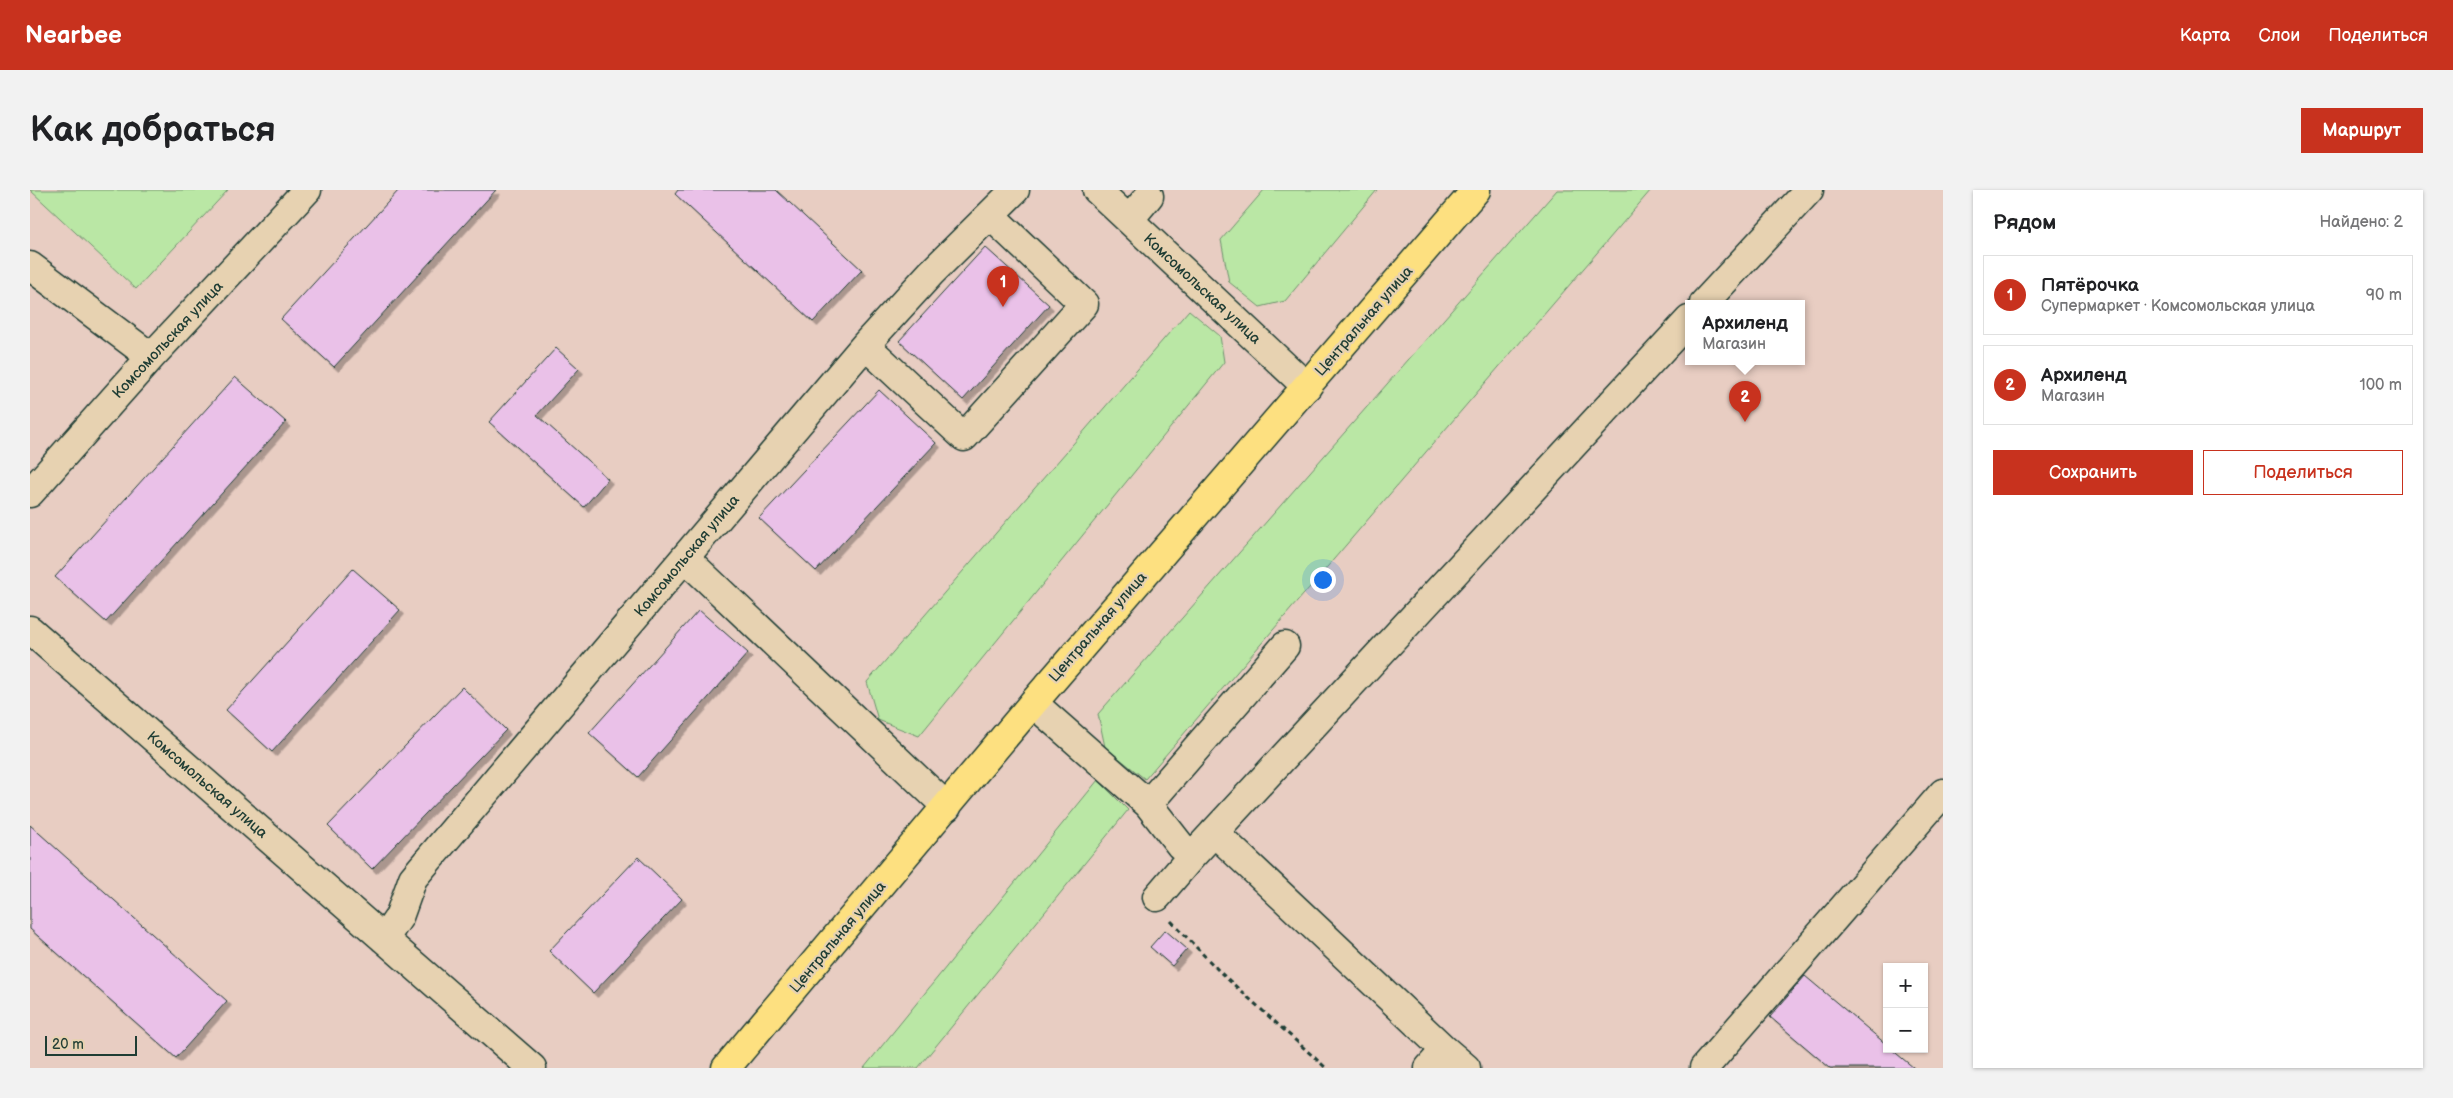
<!DOCTYPE html>
<html lang="ru">
<head>
<meta charset="utf-8">
<style>
  body { margin:0; font-family:"Balsamiq Sans",sans-serif; background:#f2f2f2; color:#202124 }
  .controls { position:absolute; right:15px; bottom:15px; display:grid; overflow:hidden; border-radius:0px; box-shadow:0 1px 4px #0004 }
  .controls button { width:45px; height:45px; display:grid; place-items:center; padding:0; border:0; border-bottom:1px solid #e0e0e0; background:#fff; color:#202124; font:25px sans-serif }
  .scale { position:absolute; left:15px; bottom:12px; width:92px; box-sizing:border-box; padding-left:5px; border:2px solid #1f3d34; border-top:0; font-size:14px; line-height:18px; white-space:nowrap; color:#1f3d34; -webkit-text-stroke:4px #e7d2b1; paint-order:stroke }
  .you { position:absolute; left:1292px; top:389px; width:18px; height:18px; margin:-12px; border:4px solid #fff; border-radius:50%; background:#1a73e8; box-shadow:0 0 0 8px #1a73e833 }
  .badge { display:grid; place-items:center; width:32px; height:32px; border-radius:50%; background:#c8321e; color:#fff; font-size:16px; font-weight:700 }
  .pin { position:absolute; translate:-50% -41px; filter:drop-shadow(0 1px 2px #0008) }
  .pin::after { content:''; position:absolute; top:26px; width:18px; height:15px; background:inherit; clip-path:polygon(0 0,100% 0,50% 100%) }
  .popup { position:absolute; left:1655px; top:110px; width:120px; height:65px; box-sizing:border-box; display:grid; place-content:center; border-radius:0px; background:#fff; filter:drop-shadow(0 1px 4px #0005); font-size:16px; white-space:nowrap; color:#757577 }
  .popup b { font-size:19px; color:#202124 }
  .popup::after { content:''; position:absolute; left:50%; top:100%; margin-left:-10px; border:10px solid transparent; border-top-color:#fff }
  .list { margin:0; padding:0; list-style:none }
  h2 { display:flex; justify-content:space-between; align-items:center; height:65px; margin:0; padding:0 20px; font-size:21px }
  h2 small { font-size:16px; font-weight:400; color:#757577 }
  .list li { display:grid; grid-template-columns:32px 1fr auto; gap:15px; align-items:center; box-sizing:border-box; height:80px; margin:0 10px 10px; padding:0 10px; border:1px solid #e0e0e0; border-radius:0px }
  .list b { display:block; font-size:19px; white-space:nowrap }
  .list p { margin:0; font-size:16px; white-space:nowrap; color:#757577 }
  .list em { font-size:16px; font-style:normal; color:#757577 }
  .actions { display:flex; gap:10px; padding:15px 20px }
  .actions a { flex:1; padding:11px 0; border:1px solid #c8321e; border-radius:0px; text-align:center; font-size:18px; color:#c8321e }
  .actions .main { background:#c8321e; color:#fff }
  .map { position:relative; flex:none; width:1913px; height:878px; overflow:hidden; border-radius:0px }
  header { display:flex; align-items:center; gap:30px; box-sizing:border-box; height:70px; padding:0 25px; background:#c8321e; color:#fff }
  header strong { font-size:24px }
  nav { display:flex; gap:28px; margin-inline-start:auto; font-size:18px }
  .intro { display:flex; align-items:center; justify-content:space-between; box-sizing:border-box; height:120px; padding:0 30px }
  h1 { margin:0; font-size:35px }
  .button { padding:12px 22px; border-radius:0px; background:#c8321e; color:#fff; font-size:18px; font-weight:700 }
  main { display:flex; gap:30px; padding:0 30px }
  aside { flex:1; background:#fff; border-radius:0px; box-shadow:0 1px 4px #0004 }
  .map>svg:first-child { display:block }
  .green { fill:#bae7a5; stroke:#6c926c }
  .building { fill:#eac1e8; stroke:#1f3d34; filter:url(#shadow) }
  .lines { fill:none; stroke-linecap:round; stroke-linejoin:round }
  .minor-casing { stroke:#1f3d34; stroke-width:31 }
  .major-casing { stroke:#1f3d34; stroke-width:31 }
  .path { stroke:#1f3d34; stroke-width:3; stroke-dasharray:5 4; stroke-linecap:butt }
  .minor { stroke:#e7d2b1; stroke-width:28 }
  .major { stroke:#fde080; stroke-width:28 }
  .labels { text-anchor:middle; dominant-baseline:central; stroke-width:4.5; stroke-linejoin:round; paint-order:stroke }
  .street-label { font-size:15px; fill:#1f3d34; stroke:#e7d2b1 }
</style>
</head>
<body>
<header>
<strong>Nearbee</strong>
<nav><a>Карта</a><a>Слои</a><a>Поделиться</a></nav>
</header>
<div class="intro"><h1>Как добраться</h1><a class="button">Маршрут</a></div>
<main>
<div class="map">
<svg width="1913" height="878" viewBox="0 0 1913 878">
  <defs>
    <filter id="shadow"><feDropShadow dx="4.5" dy="4.5" stdDeviation="0" flood-color="#0004"/></filter>
  </defs>
  <rect width="100%" height="100%" fill="#e8cdc2"/>
  <filter id="ink" filterUnits="userSpaceOnUse"><feTurbulence type="fractalNoise" baseFrequency=".02" numOctaves="2"/><feDisplacementMap in="SourceGraphic" scale="10" xChannelSelector="R" yChannelSelector="G"/><feConvolveMatrix kernelMatrix="1 2 1 2 8 2 1 2 1" color-interpolation-filters="sRGB"/></filter>
  <g filter="url(#ink)">
    <path class="green" d="M0,0H198L106,99Z
      M1234,0H1347L1255,111L1230,117L1199,92L1191,50Z
      M1527,0H1621L1115,589L1075,557L1068,524Z
      M1159,120L1190,146L1194,172L889,546L848,530L837,492Z
      M1068,590L1098,620L888,878H834Z"/>
    <path class="building" d="M369,0H466L304,177L251,129Z
      M648,0H746L832,80L783,132L645,4Z
      M955,57L1019,115L933,210L869,151Z
      M526,158L549,179L507,225L578,289L554,317L459,232Z
      M205,187L256,232L76,432L25,387Z
      M849,200L906,253L786,381L729,328Z
      M323,379L370,420L242,562L196,520Z
      M669,420L718,463L608,587L559,543Z
      M432,497L476,540L342,679L298,636Z
      M0,635L197,811L146,868L0,739Z
      M608,667L652,709L563,803L519,761Z
      M1135,740L1157,759L1142,776L1120,757Z
      M1775,786L1857,855V859H1861L1884,878H1800L1740,827Z"/>
    <g class="lines">
      <g class="minor-casing">
        <path id="minor" d="M1067,0L1277,197
          M1099,30L1119,6
          M0,76L121,167
          M1674,113L1779,0
          M835,155L934,247L1054,114L960,25
          M0,303L121,167L277,0
          M655,368L917,617
          M0,440L502,878
          M1003,513L1118,614L1255,456
          M1118,614L1150,655L1162,666L1659,130
          M1184,642L1415,860L1399,878
          M1127,707L1162,666
          M354,749L369,727L383,688L835,155L901,83L985,0
          M1415,860L1436,878
          M1674,878L1913,603"/>
      </g>
      <g class="major-casing">
        <path id="major" d="M696,878L1003,513L1446,0"/>
      </g>
      <path class="path" d="M1141,731L1191,783L1296,878"/>
      <use href="#minor" class="minor"/>
      <use href="#major" class="major"/>
    </g>
  </g>
  <g class="labels">
    <g class="street-label">
      <text transform="translate(1172 99) rotate(43)">Комсомольская улица</text>
      <text transform="translate(1334 131) rotate(-49)">Центральная улица</text>
      <text transform="translate(138 150) rotate(-47)">Комсомольская улица</text>
      <text transform="translate(657 366) rotate(-50)">Комсомольская улица</text>
      <text transform="translate(1068 437) rotate(-49)">Центральная улица</text>
      <text transform="translate(177 595) rotate(41)">Комсомольская улица</text>
      <text transform="translate(808 747) rotate(-50)">Центральная улица</text>
    </g>
  </g>
</svg>
<div class="controls">
<button>+</button>
<button>−</button>
</div>
<div class="scale">20 m</div>
<div class="you"></div>
<div class="pin badge" style="left:973px;top:117px">1</div>
<div class="pin badge" style="left:1715px;top:232px">2</div>
<div class="popup"><b>Архиленд</b>Магазин</div>
</div>
<aside>
<h2>Рядом<small>Найдено: 2</small></h2>
<ul class="list">
<li><span class="badge">1</span><div><b>Пятёрочка</b><p>Супермаркет · Комсомольская улица</p></div><em>90 m</em></li>
<li><span class="badge">2</span><div><b>Архиленд</b><p>Магазин</p></div><em>100 m</em></li>
</ul>
<div class="actions"><a class="main">Сохранить</a><a>Поделиться</a></div>
</aside>
</main>
</body>
</html>
